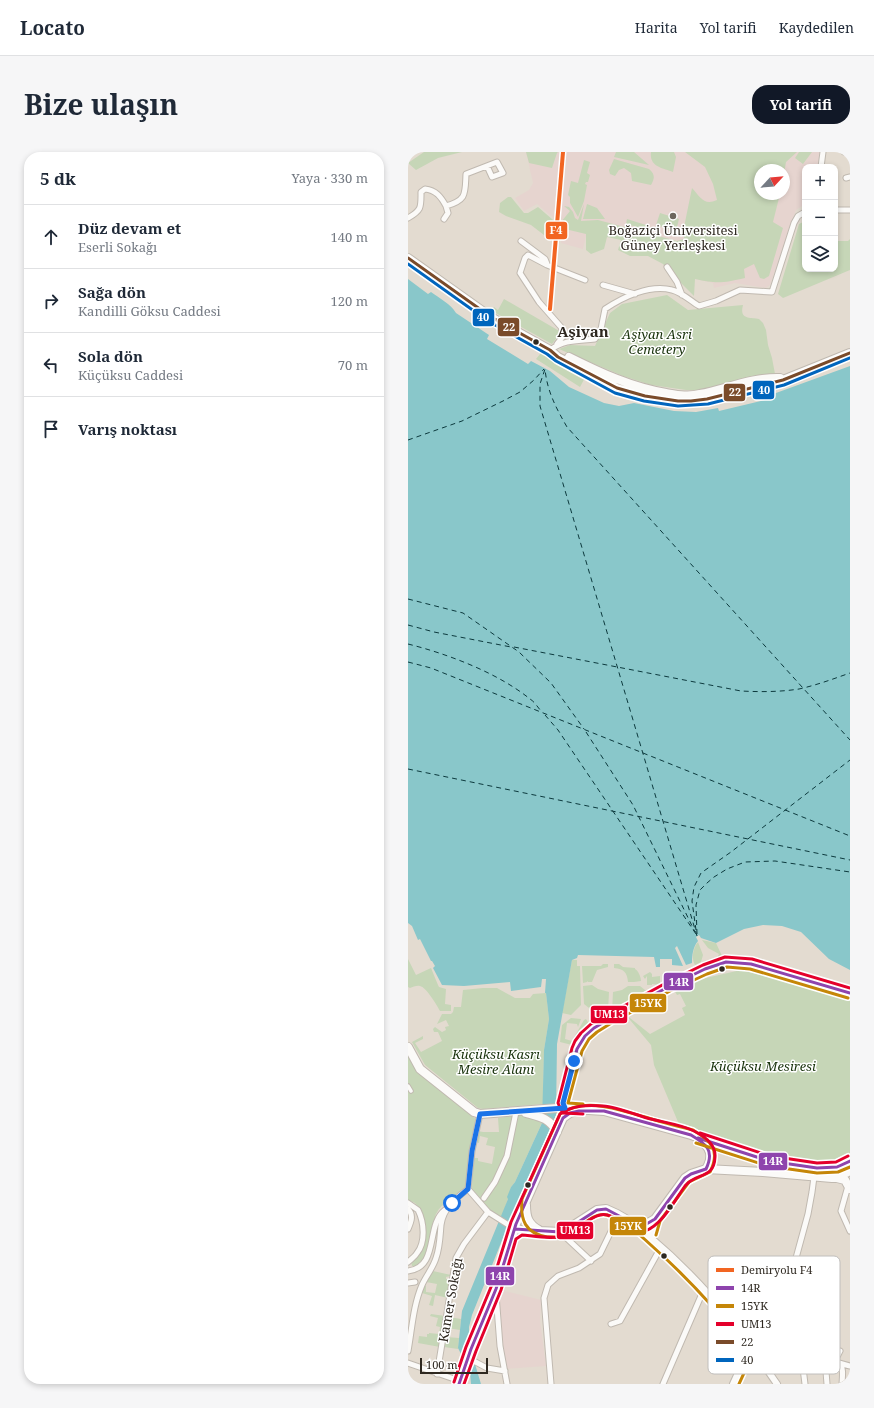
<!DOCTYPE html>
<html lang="tr">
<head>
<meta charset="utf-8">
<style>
  body { margin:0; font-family:"Noto Serif",serif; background:#f6f6f7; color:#1f2937 }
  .controls { position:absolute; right:12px; top:12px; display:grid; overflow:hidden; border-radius:8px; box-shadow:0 2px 6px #0003 }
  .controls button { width:36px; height:36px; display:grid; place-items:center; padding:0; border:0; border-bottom:1px solid #e0e1e3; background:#fff; color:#1f2937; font:20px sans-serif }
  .compass { position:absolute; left:346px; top:12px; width:36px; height:36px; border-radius:50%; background:#fff; box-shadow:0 2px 6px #0003; rotate:64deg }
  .scale { position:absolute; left:12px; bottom:10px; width:68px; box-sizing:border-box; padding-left:4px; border:2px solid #2e2820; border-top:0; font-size:11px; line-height:14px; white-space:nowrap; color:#2e2820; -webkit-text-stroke:3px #fff; paint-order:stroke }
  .stop { position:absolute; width:12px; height:12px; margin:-9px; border:3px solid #1a73e8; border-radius:50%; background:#fff }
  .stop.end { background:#1a73e8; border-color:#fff; box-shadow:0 1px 4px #0008 }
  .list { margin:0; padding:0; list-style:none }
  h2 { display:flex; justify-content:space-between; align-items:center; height:52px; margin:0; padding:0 16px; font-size:17px }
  h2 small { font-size:13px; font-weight:400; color:#747a83 }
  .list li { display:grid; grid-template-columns:26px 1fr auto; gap:12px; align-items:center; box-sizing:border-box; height:64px; padding:0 16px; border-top:1px solid #e0e1e3 }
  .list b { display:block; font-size:15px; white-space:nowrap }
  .list p { margin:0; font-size:13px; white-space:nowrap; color:#747a83 }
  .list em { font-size:13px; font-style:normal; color:#747a83 }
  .icon { flex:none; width:22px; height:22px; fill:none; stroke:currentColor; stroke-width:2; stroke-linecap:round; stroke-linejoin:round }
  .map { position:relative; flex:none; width:442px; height:1232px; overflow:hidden; border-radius:16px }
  header { display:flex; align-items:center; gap:24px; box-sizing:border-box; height:56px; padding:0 20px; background:#fff; border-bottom:1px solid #e0e1e3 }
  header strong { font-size:19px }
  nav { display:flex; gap:22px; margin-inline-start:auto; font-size:14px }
  .intro { display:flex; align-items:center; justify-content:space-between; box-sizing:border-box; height:96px; padding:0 24px }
  h1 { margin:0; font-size:28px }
  .button { padding:10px 18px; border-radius:16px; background:#111827; color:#fff; font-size:14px; font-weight:700 }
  main { display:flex; gap:24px; padding:0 24px }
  aside { flex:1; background:#fff; border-radius:16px; box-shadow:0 2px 6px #0003 }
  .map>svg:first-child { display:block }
  .education { fill:#e6d4cf; fill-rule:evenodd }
  .green { fill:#c6d6b7 }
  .water { fill:#89c7ca }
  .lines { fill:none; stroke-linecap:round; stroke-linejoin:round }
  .ferry { stroke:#0c393d; stroke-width:1; stroke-dasharray:5 4; stroke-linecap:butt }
  .pedestrian-casing { stroke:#c0b9b0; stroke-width:5.5 }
  .minor-casing { stroke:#c0b9b0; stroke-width:7 }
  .tertiary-casing { stroke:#c0b9b0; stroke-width:8 }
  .primary-casing { stroke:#c0b9b0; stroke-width:10 }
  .pedestrian { stroke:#fbfaf8; stroke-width:3.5 }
  .minor { stroke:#fbfaf8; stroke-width:5 }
  .tertiary { stroke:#fbfaf8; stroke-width:6 }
  .primary { stroke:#fbfaf8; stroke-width:8 }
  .bus-1-casing { stroke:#fff; stroke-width:6 }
  .bus-2-casing { stroke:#fff; stroke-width:6 }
  .bus-3-casing { stroke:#fff; stroke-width:6 }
  .bus-4-casing { stroke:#fff; stroke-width:6 }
  .bus-5-casing { stroke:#fff; stroke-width:6 }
  .bus-1 { stroke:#8e44ad; stroke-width:3 }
  .bus-2 { stroke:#c58608; stroke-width:3 }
  .bus-3 { stroke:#e4002b; stroke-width:3 }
  .bus-4 { stroke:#7a4b2a; stroke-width:3 }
  .bus-5 { stroke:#0065bd; stroke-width:3 }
  .rail-1-casing { stroke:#fff; stroke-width:7 }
  .rail-1 { stroke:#f26522; stroke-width:4 }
  .route { stroke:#1a73e8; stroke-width:5 }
  .poi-dot { fill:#6d675e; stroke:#fff; stroke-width:1.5 }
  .bus-dot { fill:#2e2820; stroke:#fff; stroke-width:1.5 }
  .labels { text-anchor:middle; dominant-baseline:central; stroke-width:3; stroke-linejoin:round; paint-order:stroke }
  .poi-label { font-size:13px; fill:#2e2820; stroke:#fff }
  .park-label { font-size:13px; font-style:italic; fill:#17310a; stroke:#fff }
  .street-label { font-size:13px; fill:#2e2820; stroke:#fff }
  .quarter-label { font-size:15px; font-weight:bold; fill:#2e2820; stroke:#fff }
  .key { fill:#fff; stroke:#c0bebc; stroke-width:1 }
  .key-label { font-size:11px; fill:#2e2820 }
  .line-badge { stroke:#fff; stroke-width:1.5 }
  .badge-label { font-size:11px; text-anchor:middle; font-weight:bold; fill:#fff }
</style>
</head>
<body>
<header>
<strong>Locato</strong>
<nav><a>Harita</a><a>Yol tarifi</a><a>Kaydedilen</a></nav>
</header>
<div class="intro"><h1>Bize ulaşın</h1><a class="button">Yol tarifi</a></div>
<main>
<aside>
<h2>5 dk<small>Yaya · 330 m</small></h2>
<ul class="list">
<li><svg class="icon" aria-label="ahead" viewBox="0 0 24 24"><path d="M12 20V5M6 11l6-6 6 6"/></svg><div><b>Düz devam et</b><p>Eserli Sokağı</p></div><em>140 m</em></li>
<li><svg class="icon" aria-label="right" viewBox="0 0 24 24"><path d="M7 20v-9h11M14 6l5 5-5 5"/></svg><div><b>Sağa dön</b><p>Kandilli Göksu Caddesi</p></div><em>120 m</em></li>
<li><svg class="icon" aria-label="left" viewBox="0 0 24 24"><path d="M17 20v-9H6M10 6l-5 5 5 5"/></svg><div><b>Sola dön</b><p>Küçüksu Caddesi</p></div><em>70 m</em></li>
<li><svg class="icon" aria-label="arrive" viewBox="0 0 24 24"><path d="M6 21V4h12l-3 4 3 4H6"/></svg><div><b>Varış noktası</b></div></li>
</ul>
</aside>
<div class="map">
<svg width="442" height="1232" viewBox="0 0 442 1232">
  <rect width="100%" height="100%" fill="#e3dbd0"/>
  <path class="education" d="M118,0H413L412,15H397V52L388,58L362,133L358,136L327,131L306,136L305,131L287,127L210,74L193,70L180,75L175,97L153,91L155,74L129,52L116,59L107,46L121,38L125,31ZM352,18H376V42H352Z
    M93,1138L133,1148L132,1169L138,1214L98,1217L94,1198L90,1152Z"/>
  <path class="green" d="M16,0H54L30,6L8,18L0,11Z
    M118,0H150L149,1L144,16L121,11Z
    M208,0H226L241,13L206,5Z
    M243,0H266L268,5L265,20C255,16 241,15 243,0Z
    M277,0H389L378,10L376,22V18H352V42H372L365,70L375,76L361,124L356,127L352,126L346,112L336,117L337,126C315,131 309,132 287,127L286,144L267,125L255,112L240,104H222L210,98L213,88L199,85L196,97L183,102L178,98V82L157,77L158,73L153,70L162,59L156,54L161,55L165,60L167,66L170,68L176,52L173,69L190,68L269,89L276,87V75L284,36C292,45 296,54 309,48L305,32L297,15Z
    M391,0H404L395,12L387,6Z
    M206,7L241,17C247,22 247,26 243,33L224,29L223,21L216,16L211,18L207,24L202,22L201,18Z
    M176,8L182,10L179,21L182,23L180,30H178L177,32L179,33L176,49L170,65L162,51V45L160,43L163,29L170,31Z
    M100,45H103L116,61H120L130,55L152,74L153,76L151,92L149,93L123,73L98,64L91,60L92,51Z
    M179,52L189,56L197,67H175Z
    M252,61L271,67L268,79L248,73Z
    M219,67L241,74L240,78L218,72Z
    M397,69V117H427V87L430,89H440L442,87V118L375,146L370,142L391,72Z
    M259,143L280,158L335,153C331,168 342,165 351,167L355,171L358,178L360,193L364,206L367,222H357L296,238H278L243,233L215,224L151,197L162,193L187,194L202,161L214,152Z
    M96,147L153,180L144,192L84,159L86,155L90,158Z
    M136,197L179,222L172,235L128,207Z
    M294,788L308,791L314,804L310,809L303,812L308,808L311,802L300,796Z
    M290,790L295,803L293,810L296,814L268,825L261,830L260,829L264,824L275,822L295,814L293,810L287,813C283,806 285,796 290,790Z
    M0,807L8,823L23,816L30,833L31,835L38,837L37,852L43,853V859H32C29,853 18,835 12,834C9,833 5,835 2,836L0,835Z
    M164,808H169V814H172L173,853L163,863L154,861Z
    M195,812H200V815L189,818L184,830H180L179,829V830L175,831L174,814H193Z
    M206,812H211L215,815L227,816V817C230,818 233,825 233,829L226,830V829V830H220C219,820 216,817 206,816Z
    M333,818L442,847V1001L437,1006L421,1013L361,1008L273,977L246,913L243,893L217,862L242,882L277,863L274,856L278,854L272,842L269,843L265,836L268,833L280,830Z
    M242,820L244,822V825L252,824V833L244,832V833H239V824L237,827L235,824Z
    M184,833L190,837L201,840L200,860L193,859L183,860L181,856L176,852L175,834Z
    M220,834H226V845V834H232L237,838H245L226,850H223L226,851L204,860L205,840L214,838Z
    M75,836H89L107,846H122L125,842L138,841L141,867L136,898L135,952L75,957L70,956L17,913L4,890L15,884V887L7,891L13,900L34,889L30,880H26L25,877L27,875L34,880L38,878L37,875L41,874L38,868L29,872L34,862H43L45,860L46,855H53L55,838Z
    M163,866L173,867L170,875L169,872L159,871L157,887L164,889L176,868L178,867L181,872L164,893L152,890L154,873Z
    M0,902L37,942L69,968L58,1035C50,1045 34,1049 28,1062C26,1066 26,1072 25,1077C23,1090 19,1107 7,1114H4L3,1110L11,1103L14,1096L11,1056L7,1051L0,1048Z
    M111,963L131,968L134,971L107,1030L103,1035L100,1047L93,1067L85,1061L64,1037L65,1006H70V1009L84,1012L87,995L78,993L80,986L72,984L71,991L68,990L70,979L75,980H91L90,966Z
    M25,1119L43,1123L42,1124L38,1125V1127H42L40,1146L27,1143L25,1154L21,1153L24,1144L14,1141L13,1139L16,1133L18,1134V1140L27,1141L29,1132L18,1130Z
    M23,1162L37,1164L32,1195L10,1191L11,1184L19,1185V1182H21V1181L31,1182L32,1175L28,1174L30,1166L22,1164Z
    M41,1165L53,1167L52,1178L39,1176Z
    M38,1185L51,1186L50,1197L36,1195Z"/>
  <path class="water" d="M0,127L20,142L23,140C31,146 43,152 48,161L81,183L79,187L120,212L123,209L142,219L161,235L196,251L211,254L226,251L266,259L288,260L310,256L311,259L357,248L356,243L368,241L442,214V818L421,807L393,780L374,774L355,773L336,777L308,791L293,786L291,783L288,785L290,789C285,795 284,803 284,811L278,813L269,794L267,796L275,814L264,813V807H252V815H248L246,805L170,803L169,806L164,808L149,892L148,963L141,983L101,1071L64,1163L61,1175V1192L73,1232H63L62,1220L50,1196L54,1159L100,1047L99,1045L103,1035L107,1030L134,971L136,898L141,867L138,841H137L138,827H134L133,835L103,839L102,830L56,834L34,833L25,816L27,814L24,809H23L12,787L10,788L4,774L0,771Z"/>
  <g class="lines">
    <path class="ferry" d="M0,288L54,269L95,249L112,240L126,228L136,217
      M0,447L55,461L111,500L143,531L176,577
      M0,473L26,480L103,495
      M0,492C40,502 90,521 122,547C127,550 130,556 134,560
      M106,495L333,539C352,540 372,540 391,537C409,533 425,527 442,521
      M0,510L23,516L442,684
      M137,563L150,578L288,782
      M178,580L225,653L287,780
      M0,617L442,708
      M288,778L284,749L286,735L293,721L323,700L442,608
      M289,782L288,753L292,738L299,731L306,725L319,717L337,710L367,709L442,720
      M289,784L132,254V232L137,217C139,239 148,256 159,275L442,588"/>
    <g class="pedestrian-casing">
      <path id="pedestrian" d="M0,934L3,939"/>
    </g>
    <g class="minor-casing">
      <path id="minor" d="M436,0L442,1
        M413,15L415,0
        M438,26L442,25
        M427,58H442
        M0,66C14,58 13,55 13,40L17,37C28,38 33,45 38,54C59,48 57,42 58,22L89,10L95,21L84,25L79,14
        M36,67L40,61L38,54
        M113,89L137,107L139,112
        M259,115L269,130L274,143
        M195,133L227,142
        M149,192L156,183L153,175L131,150L112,121L117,106L120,103L139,113L177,128
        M142,198C157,187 170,189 187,187L193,177L197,157C215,145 242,132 264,138C273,140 283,149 291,154L308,149L332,138L364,140L386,71L390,64L397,60
        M440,1034L433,1059L442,1079
        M60,1037L80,1060L107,1077
        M76,1046L87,1030L99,1004L108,960
        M0,1051L10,1058C16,1070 18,1090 9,1101C7,1105 3,1107 0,1110
        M0,1057C6,1063 3,1070 0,1077
        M152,1080L183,1109
        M0,1119C32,1115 17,1073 37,1058
        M0,1131L7,1130
        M379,1139L412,1155L417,1159L411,1184
        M88,1142L92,1194L99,1232
        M391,1145L395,1135L404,1138
        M203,1172L212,1169L253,1095
        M0,1199C4,1177 5,1154 14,1133C18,1124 25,1116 28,1106C32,1095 32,1084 33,1073C35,1056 48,1046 60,1037L64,999L72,962
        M350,1204L358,1194L379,1139L400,1062L404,1040L406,1025
        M60,1206L79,1216L97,1219
        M427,1209L432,1199
        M0,1211L52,1229
        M431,1211L442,1214
        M395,1216L397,1232
        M29,1222L48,1106L56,1092L80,1060
        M143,1232L136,1146L140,1133L150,1124L171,1116L192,1102L211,1063
        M255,1232L296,1137
        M419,1232L417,1207C437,1210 435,1215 434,1232"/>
    </g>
    <g class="tertiary-casing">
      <path id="tertiary" d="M157,956L155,951L169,897L171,892L177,884L186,876L203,866L260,835L302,815L318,810L343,812L404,829L442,841
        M242,1085C273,1111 301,1141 326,1172C342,1191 355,1212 369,1232
        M325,1232L343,1193"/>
    </g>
    <g class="primary-casing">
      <path id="primary" d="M0,106L83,165L142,198L150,205L209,236L237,244L270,249H283L299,247L375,228L442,201
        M161,205C193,221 223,235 258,241C270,243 280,245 292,242C318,237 345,225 372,226
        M0,895L12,917L66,960L72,962L150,956L196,959L283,983L361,1009L409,1016L429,1015L442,1009
        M118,961C133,965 141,966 149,980
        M291,988C304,995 305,1006 298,1017
        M429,1026L437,1028L442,1037
        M118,1053C118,1065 120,1072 131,1078
        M228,1073L235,1074L247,1067L277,1026L283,1022L298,1017L355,1020L424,1026H429L442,1019
        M107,1077L113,1078L152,1080L158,1078L189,1058L198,1057L209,1062L228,1073L242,1085L247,1067
        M51,1232L63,1197L88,1137L108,1072L155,966L162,961L170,959"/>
    </g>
    <use href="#pedestrian" class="pedestrian"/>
    <use href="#minor" class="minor"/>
    <use href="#tertiary" class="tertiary"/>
    <use href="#primary" class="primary"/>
    <g class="bus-1-casing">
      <path id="bus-1" d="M155,951L169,897L177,884L186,876L203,866L260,835L297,817L318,810L343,812L442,841
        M290,986L361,1009L409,1016L429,1015L442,1009
        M107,1077L152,1080L158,1078L189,1058L198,1057L228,1073L235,1074L247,1067L277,1026L283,1022L298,1017
        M51,1232L63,1197L88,1137L108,1072L155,966L162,961L171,959H196L283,983C298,992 307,998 298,1017"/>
    </g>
    <g class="bus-2-casing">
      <path id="bus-2" d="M175,952L160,951L174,899L181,887L189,880L205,870L262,839L299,822L319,815L342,817L440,846
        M288,991L360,1014L409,1021L430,1020L442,1015
        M248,1083L252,1069L281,1030L302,1020C313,998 303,989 285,978C269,974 253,970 237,965C211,958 177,944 152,962L114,1047C112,1068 117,1081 139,1085C145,1085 152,1086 157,1084C171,1080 183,1059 199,1063C216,1068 231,1082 244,1094C279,1125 310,1159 339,1196
        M331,1232L348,1195"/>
    </g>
    <g class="bus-3-casing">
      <path id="bus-3" d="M175,962L155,961L153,958L150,951L164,896L167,889L173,881L183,872L258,831L295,813L317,805L344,807L442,836
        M292,981L362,1004L409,1011L428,1010L440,1004
        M46,1230L58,1195L83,1135L103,1070L152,962C165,953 179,953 195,954C208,955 226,962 239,966C253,970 272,972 286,979C296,984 308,993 307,1005C306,1028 288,1020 277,1034C267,1048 254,1073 237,1079C221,1084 208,1059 192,1063C181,1065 170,1078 159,1083C148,1088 126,1084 114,1083L108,1087L93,1138L68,1199L56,1232"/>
    </g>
    <g class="bus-4-casing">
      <path id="bus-4" d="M0,106L83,165L142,198L150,205L209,236L237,244L270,249H283L299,247L375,228L442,201"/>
    </g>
    <g class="bus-5-casing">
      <path id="bus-5" d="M0,112L80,169L139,202L148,209L207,241L236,249L270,254L300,252L376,233L442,206"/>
    </g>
    <use href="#bus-1" class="bus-1"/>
    <use href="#bus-2" class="bus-2"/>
    <use href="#bus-3" class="bus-3"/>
    <use href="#bus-4" class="bus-4"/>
    <use href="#bus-5" class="bus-5"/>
    <g class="rail-1-casing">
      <path id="rail-1" d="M142,157L155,0"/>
    </g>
    <use href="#rail-1" class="rail-1"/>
  </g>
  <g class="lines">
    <path class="route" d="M44,1051L60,1037L64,999L72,962L157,956L155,951L166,909"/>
  </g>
  <circle class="poi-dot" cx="265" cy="64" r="4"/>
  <g class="bus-dot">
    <circle cx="128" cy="190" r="3.5"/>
    <circle cx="314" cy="817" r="3.5"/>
    <circle cx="120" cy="1033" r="3.5"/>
    <circle cx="262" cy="1055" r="3.5"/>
    <circle cx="256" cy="1104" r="3.5"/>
  </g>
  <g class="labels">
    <g class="poi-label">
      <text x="265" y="78">Boğaziçi Üniversitesi<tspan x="265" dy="15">Güney Yerleşkesi</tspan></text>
    </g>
    <g class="park-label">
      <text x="249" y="182">Aşiyan Asri<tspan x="249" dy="15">Cemetery</tspan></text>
      <text x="88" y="902">Küçüksu Kasrı<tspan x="88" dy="15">Mesire Alanı</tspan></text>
      <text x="355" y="914">Küçüksu Mesiresi</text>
    </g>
    <g class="street-label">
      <text transform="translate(42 1148) rotate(-80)">Kamer Sokağı</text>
    </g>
    <g class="quarter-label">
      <text x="175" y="179">Aşiyan</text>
    </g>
  </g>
  <rect x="300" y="1104" width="132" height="118" rx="6" class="key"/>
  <rect x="308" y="1116" width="18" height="4" fill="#f26522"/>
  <rect x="308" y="1134" width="18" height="4" fill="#8e44ad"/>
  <rect x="308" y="1152" width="18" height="4" fill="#c58608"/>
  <rect x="308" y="1170" width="18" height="4" fill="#e4002b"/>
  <rect x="308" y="1188" width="18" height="4" fill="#7a4b2a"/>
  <rect x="308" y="1206" width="18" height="4" fill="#0065bd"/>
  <g class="key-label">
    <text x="333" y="1122">Demiryolu F4</text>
    <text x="333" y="1140">14R</text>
    <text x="333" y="1158">15YK</text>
    <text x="333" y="1176">UM13</text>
    <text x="333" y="1194">22</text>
    <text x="333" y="1212">40</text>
  </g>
  <g class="line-badge">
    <rect x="137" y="69" width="23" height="19" rx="4" fill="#f26522"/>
    <rect x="64" y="156" width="23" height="19" rx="4" fill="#0065bd"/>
    <rect x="89" y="165" width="23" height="20" rx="4" fill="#7a4b2a"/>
    <rect x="344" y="228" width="23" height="20" rx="4" fill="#0065bd"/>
    <rect x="315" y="231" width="23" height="19" rx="4" fill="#7a4b2a"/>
    <rect x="255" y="820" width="31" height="19" rx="4" fill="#8e44ad"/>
    <rect x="221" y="841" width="38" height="20" rx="4" fill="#c58608"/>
    <rect x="182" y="853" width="38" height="19" rx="4" fill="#e4002b"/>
    <rect x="350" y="1000" width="30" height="19" rx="4" fill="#8e44ad"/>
    <rect x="201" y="1064" width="38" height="20" rx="4" fill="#c58608"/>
    <rect x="148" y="1069" width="38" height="19" rx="4" fill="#e4002b"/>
    <rect x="77" y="1114" width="30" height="20" rx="4" fill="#8e44ad"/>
  </g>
  <g class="badge-label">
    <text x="148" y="82">F4</text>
    <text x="75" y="169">40</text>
    <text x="101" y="179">22</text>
    <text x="356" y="242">40</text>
    <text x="327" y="244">22</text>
    <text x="271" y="834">14R</text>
    <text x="240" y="855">15YK</text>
    <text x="201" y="866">UM13</text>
    <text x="365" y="1013">14R</text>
    <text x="220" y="1078">15YK</text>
    <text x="167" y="1082">UM13</text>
    <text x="92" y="1128">14R</text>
  </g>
</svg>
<div class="controls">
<button>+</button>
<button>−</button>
<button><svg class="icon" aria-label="layers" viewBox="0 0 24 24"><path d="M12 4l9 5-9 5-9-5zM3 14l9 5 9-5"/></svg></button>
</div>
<svg class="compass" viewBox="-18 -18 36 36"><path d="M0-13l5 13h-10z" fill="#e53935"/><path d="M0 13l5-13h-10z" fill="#747a83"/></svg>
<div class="scale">100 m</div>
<div class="stop" style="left:44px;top:1051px"></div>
<div class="stop end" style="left:166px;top:909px"></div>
</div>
</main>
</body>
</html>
